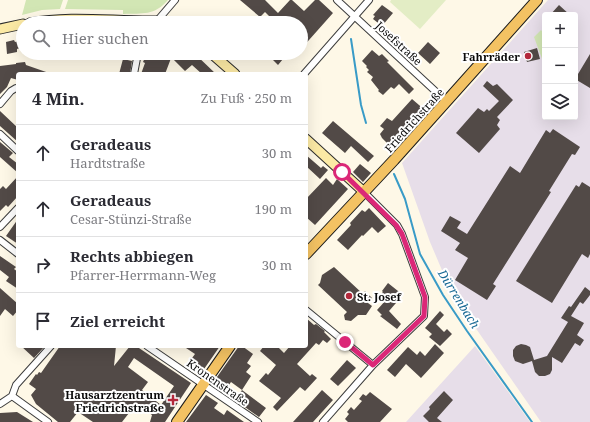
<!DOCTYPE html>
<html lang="de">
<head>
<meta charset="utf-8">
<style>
  body { margin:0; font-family:"Noto Serif",serif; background:#f7f7f7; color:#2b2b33 }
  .controls { position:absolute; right:12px; top:12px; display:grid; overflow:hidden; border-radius:4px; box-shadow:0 4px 16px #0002 }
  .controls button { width:36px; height:36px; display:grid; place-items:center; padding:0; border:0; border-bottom:1px solid #e1e1e2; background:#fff; color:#2b2b33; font:20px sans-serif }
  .stop { position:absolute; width:12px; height:12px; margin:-9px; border:3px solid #db2777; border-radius:50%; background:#fff }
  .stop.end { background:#db2777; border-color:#fff; box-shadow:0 1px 4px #0008 }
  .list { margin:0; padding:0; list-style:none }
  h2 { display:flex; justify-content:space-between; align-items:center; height:52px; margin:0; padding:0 16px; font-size:17px }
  h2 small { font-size:13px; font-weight:400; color:#7c7c81 }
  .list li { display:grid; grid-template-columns:26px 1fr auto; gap:12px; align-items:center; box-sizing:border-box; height:56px; padding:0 16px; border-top:1px solid #e1e1e2 }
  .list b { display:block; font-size:15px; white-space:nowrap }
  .list p { margin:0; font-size:13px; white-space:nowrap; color:#7c7c81 }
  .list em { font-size:13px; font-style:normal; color:#7c7c81 }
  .icon { flex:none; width:22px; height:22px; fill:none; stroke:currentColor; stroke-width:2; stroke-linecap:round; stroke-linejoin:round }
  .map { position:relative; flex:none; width:590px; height:422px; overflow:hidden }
  .search { position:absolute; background:#fff; box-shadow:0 4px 16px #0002; left:16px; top:16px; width:292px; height:44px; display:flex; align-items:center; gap:10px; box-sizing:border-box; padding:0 14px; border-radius:22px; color:#7c7c81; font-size:15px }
  .panel { position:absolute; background:#fff; box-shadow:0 4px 16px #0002; left:16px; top:72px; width:292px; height:276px; border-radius:4px }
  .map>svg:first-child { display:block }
  .industrial { fill:#e7dee9; fill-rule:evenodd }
  .green { fill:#d2e6b4 }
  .pitch { fill:#e3edc5 }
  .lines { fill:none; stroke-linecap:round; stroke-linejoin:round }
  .stream { stroke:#399bc7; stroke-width:2 }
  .building { fill:#524a47; fill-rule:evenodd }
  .street-casing { stroke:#3d3d3d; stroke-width:8 }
  .secondary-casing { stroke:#2c2c2c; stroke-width:11 }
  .primary-casing { stroke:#1b1b1b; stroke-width:12 }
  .street { stroke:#fff; stroke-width:6 }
  .secondary { stroke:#fceaa5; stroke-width:9 }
  .primary { stroke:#f3c263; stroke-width:10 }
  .route { stroke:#db2777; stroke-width:5 }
  .poi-dot { fill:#b3293c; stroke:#fff; stroke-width:1.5 }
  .labels { text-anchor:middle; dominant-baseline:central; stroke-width:4; stroke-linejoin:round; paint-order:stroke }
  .street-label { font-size:11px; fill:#0a0a0a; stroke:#fff }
  .poi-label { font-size:11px; font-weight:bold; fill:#0a0a0a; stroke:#fff; text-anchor:end }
  .water-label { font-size:12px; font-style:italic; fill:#1a6a95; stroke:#fff }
</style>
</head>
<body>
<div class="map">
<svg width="590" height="422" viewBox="0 0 590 422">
  <rect width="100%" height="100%" fill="#fef8e7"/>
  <path class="industrial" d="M548,0H590V422H541L477,330L450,289L430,242L402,163ZM545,15H575V117H545Z
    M475,346L530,422H406Z"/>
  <path class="green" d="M26,0H63L60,9L42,10L22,15Z
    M68,0H168C154,16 143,13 123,14V10L65,9Z
    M541,30L545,35V65L544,64L534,37Z"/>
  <path class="pitch" d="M391,0H446L420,29L390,2Z"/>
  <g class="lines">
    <path class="stream" d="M351,39L361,105L366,123
      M394,174L405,199L420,254L443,295L467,331L532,422"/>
  </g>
  <path class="building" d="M240,0H265L278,13L290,0H292L304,11L315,0H319L333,13L301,49V23H271L273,20L265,12L260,17Z
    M382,5L393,13L382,26L373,19L375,16L373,15Z
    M559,5L570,15H550Z
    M14,40L15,42L23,40V47L17,49V52L7,54L6,42Z
    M428,42L440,53L430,64L418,53Z
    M537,48L540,59L527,62L524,52Z
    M372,50L379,56L382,54L389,61L387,62L414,89L409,94L399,84L394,89L391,87L383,95L378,91L379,90L371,80L373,77L367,72L369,70L366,67L367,66L362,61Z
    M147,53H173L165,74H141L145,63L143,62Z
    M192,53H194L216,74H202L192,65L185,71L172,58L184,60Z
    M274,53H288L278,65L270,57Z
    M590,54V88L575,79Z
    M123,59L132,61L130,74H119Z
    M25,62L26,65L49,73V74H18V80L11,78L7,87L0,94V66L16,64V63Z
    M487,81L493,86L497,84L513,100L497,117L500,120L497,125L500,129L479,153L456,133L478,108L484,112L487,109L489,111L499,101L483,86Z
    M412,99L426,111L402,137L400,135L392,144L389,145L382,138L380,134L384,129L380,126L387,118L392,121Z
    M0,111L18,128V142L0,126Z
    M333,121L374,156L368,162L351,146L345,153L322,133Z
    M553,129L580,147L575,155L572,154L549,191L551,192L493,284L496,286L487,300L455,280L468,258L455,250L460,243L441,231L450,216L461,222L457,228L467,234L510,166L520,173L546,130L550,133Z
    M0,142L13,153L9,157L18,164V173L0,157Z
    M306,155L321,168L323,166L328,170L320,179L306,166Z
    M360,164L371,173L363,182L353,172Z
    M18,176V196L8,207L6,205L0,211V189L3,186L6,189Z
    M326,178L333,185L337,179L348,189L315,225L306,217V199Z
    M582,182L590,187V254L588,258L582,254L552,303L516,281L576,185L579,187Z
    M369,208L386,226L378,233L372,227L363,236L362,235L348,250L337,240L351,225L350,223L362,210L365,212Z
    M18,219V244L6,236Z
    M0,256L16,267L14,269L18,272V289L6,281L9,277L0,270Z
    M334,267L363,294L365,291L372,298L368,303L372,306L366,315H358L351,321L345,320L344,315L347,312L318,285L320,283L322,275Z
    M388,283L403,295L389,311L401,324L397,329L380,316L382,315L377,310L386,300L380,295L383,292L382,291Z
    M585,287L590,291V295L583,304L580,302L571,316L584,323L577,335L584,340L580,346L575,343L562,363L552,357V370L550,374L545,376H539L535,372L532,361L523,364L515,361L513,356V350L516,346L521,344L526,345L530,347L534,360L547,356L568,322L561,318L569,306L571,307Z
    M0,288L18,304V310L13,316L5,309L0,316Z
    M440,311L444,315L436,324L444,332L447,329L452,334L440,346L429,337L432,334L425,328Z
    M306,318L314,325L316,324L325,331L324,332L331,339L327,343L323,340L319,345L316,343L297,364L310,376L312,374L317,378L305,391L300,387L277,411L273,407L281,398L259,381L266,373L268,375L276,365L260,351L264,346H277L284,353L290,346H306Z
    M435,344L444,353L421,378L406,364L395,377L387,370L408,347L417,355L420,351L425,356Z
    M21,346H45L34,358Z
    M60,346H116L114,366L130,346H136L191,383L165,422H150L152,415L136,404L122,422H93L78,412L70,422H58L36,404L31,395L36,389L29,384L36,374L37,375L39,372L41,373ZM134,358L174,386L161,405L142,390L148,382L128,367Z
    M183,346H220L202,372L199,371L197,373L186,366L195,354Z
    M239,346H242L253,354L247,363L251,366L246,372L251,376L242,390L231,382L224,392L212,384Z
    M347,360L356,368L338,386L330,379Z
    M242,390L266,408L259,417L235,400Z
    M322,390L333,400L313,422H293Z
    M444,391L453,400L437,418L442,422H429L423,416L430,409L429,407Z
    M370,392L392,409L380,422H348L345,419L349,414L347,412L351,407L354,410L362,401L359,399L363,394L366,396Z
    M206,395L218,403L214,408L224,415L227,410L244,422H186Z
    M17,412L33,422H0V413Z"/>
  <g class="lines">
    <g class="street-casing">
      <path id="street" d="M337,0L447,102
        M157,21L175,0
        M134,74L138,53
        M304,74L369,0
        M0,104L11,91L16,88L18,89
        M0,134L18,151
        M0,227L18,208
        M0,240L18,254
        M306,310L373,365
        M147,346L258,422
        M12,396L48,422
        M0,404L12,396L16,385L51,346
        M323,422L373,365L424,316L425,297L402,234L397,225L364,192"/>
    </g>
    <g class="secondary-casing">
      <path id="secondary" d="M30,23C72,15 115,22 157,21L167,23
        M0,29L23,24
        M211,53L235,74
        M306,139L364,192"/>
    </g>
    <g class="primary-casing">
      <path id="primary" d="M306,254L394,160L537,0
        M177,422L230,346"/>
    </g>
    <use href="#street" class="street"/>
    <use href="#secondary" class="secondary"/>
    <use href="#primary" class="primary"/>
  </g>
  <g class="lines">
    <path class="route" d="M342,172L396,225L402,234L425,297L424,316L373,365L345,342"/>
  </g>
  <g class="poi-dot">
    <circle cx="528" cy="56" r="4"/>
    <circle cx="349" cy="296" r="4"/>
    <path d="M171 394h4v4h4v4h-4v4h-4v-4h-4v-4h4z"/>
  </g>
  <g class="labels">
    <g class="street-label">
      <text transform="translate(399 43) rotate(43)">Josefstraße</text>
      <text transform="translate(414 120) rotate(-48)">Friedrichstraße</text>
      <text transform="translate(218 382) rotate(35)">Kronenstraße</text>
    </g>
    <g class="poi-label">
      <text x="520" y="56">Fahrräder</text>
      <text x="357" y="296" text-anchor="start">St. Josef</text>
      <text x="164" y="394">Hausarztzentrum<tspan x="164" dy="13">Friedrichstraße</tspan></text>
    </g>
    <g class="water-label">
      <text transform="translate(459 299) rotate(58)">Dürrenbach</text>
    </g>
  </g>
</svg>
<div class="controls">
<button>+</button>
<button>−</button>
<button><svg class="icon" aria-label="layers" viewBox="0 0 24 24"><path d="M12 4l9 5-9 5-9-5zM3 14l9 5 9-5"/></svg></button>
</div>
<div class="stop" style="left:342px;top:172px"></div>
<div class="stop end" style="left:345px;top:342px"></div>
<div class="search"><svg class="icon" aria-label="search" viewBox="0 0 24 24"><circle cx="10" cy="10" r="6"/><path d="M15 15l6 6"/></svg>Hier suchen</div>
<section class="panel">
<h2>4 Min.<small>Zu Fuß · 250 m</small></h2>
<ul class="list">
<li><svg class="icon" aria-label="ahead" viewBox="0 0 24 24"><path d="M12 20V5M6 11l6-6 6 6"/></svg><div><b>Geradeaus</b><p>Hardtstraße</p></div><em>30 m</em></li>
<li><svg class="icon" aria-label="ahead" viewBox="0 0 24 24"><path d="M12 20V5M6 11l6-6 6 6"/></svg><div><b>Geradeaus</b><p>Cesar-Stünzi-Straße</p></div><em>190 m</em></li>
<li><svg class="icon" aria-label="right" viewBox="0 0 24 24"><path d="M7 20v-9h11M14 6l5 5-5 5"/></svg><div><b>Rechts abbiegen</b><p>Pfarrer-Herrmann-Weg</p></div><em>30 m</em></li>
<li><svg class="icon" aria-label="arrive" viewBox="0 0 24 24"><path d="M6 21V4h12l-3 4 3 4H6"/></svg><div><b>Ziel erreicht</b></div></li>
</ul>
</section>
</div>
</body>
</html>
